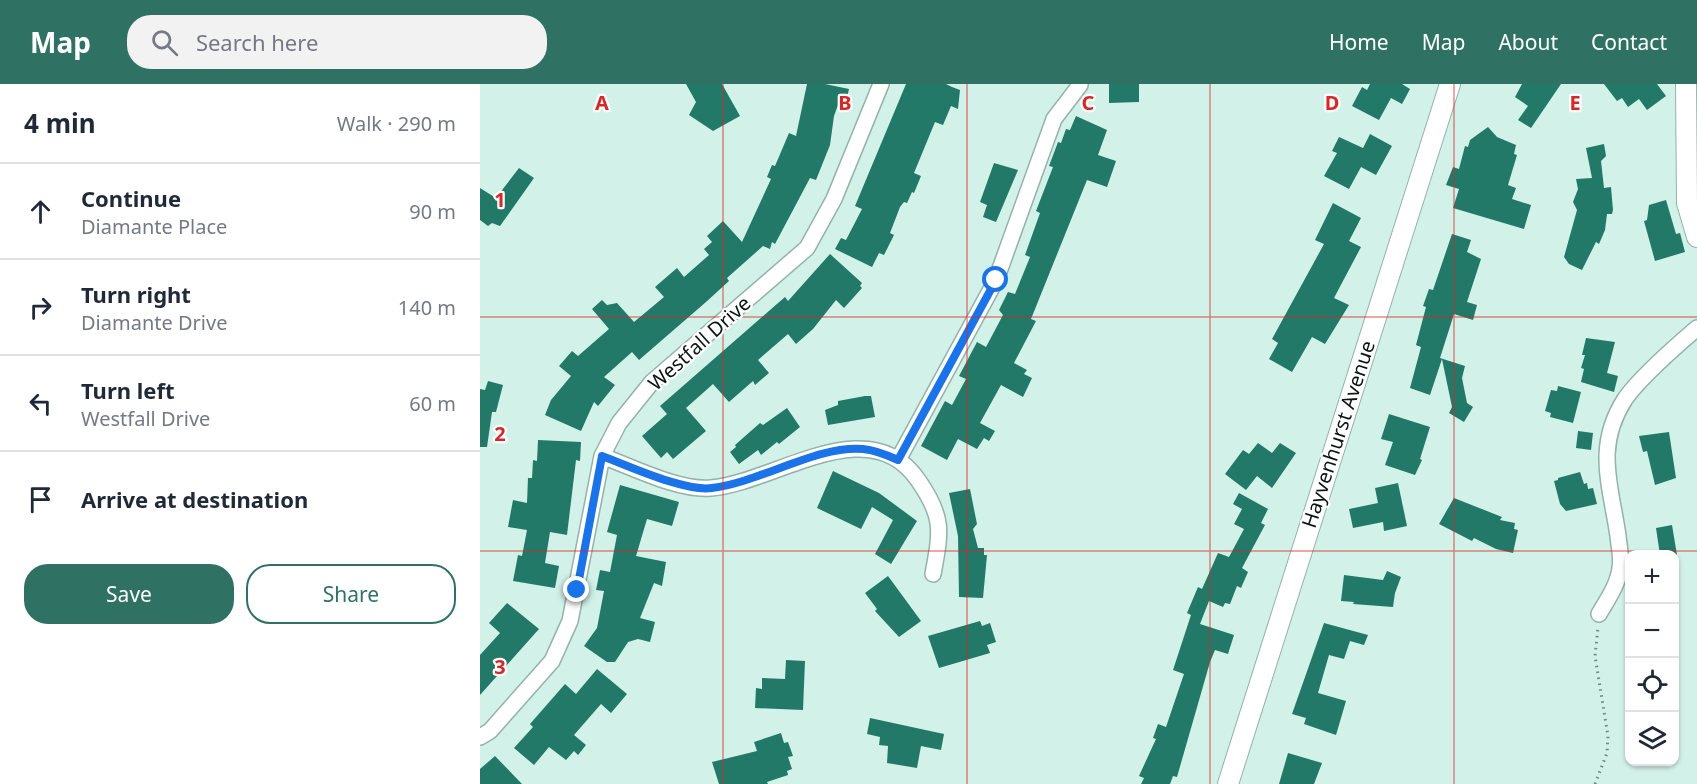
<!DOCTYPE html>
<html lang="en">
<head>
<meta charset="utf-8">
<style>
  body { margin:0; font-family:"Noto Sans",sans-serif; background:#f2f2f3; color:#1f2937 }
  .controls { position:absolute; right:18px; bottom:18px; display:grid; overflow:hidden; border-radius:12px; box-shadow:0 2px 4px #0004 }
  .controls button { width:54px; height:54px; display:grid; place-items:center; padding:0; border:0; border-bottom:2px solid #e0e1e3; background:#fff; color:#1f2937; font:30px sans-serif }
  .stop { position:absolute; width:18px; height:18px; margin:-14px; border:4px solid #1a73e8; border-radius:50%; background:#fff }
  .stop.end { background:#1a73e8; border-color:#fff; box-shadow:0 2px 6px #0008 }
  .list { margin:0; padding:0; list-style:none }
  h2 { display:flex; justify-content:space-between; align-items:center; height:78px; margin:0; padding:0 24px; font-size:26px }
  h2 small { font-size:20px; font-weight:400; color:#747a83 }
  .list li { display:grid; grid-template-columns:39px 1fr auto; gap:18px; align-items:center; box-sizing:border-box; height:96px; padding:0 24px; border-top:2px solid #e0e1e3 }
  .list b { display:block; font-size:22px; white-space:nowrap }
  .list p { margin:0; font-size:20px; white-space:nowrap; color:#747a83 }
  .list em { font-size:20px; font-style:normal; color:#747a83 }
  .actions { display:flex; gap:12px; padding:18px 24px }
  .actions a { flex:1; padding:14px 0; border:2px solid #2f7264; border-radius:24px; text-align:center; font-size:21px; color:#2f7264 }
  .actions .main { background:#2f7264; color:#fff }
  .icon { flex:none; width:33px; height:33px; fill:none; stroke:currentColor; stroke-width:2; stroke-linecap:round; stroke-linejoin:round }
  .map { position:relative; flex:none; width:1217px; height:700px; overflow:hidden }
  header { display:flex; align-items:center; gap:36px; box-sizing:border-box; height:84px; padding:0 30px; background:#2f7264; color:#fff }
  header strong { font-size:28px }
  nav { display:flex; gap:33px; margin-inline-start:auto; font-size:21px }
  .search { width:420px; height:54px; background:#f2f2f3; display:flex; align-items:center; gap:15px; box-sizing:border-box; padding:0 21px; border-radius:24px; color:#747a83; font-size:22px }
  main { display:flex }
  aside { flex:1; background:#fff }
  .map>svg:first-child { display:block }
  .building { fill:#227968 }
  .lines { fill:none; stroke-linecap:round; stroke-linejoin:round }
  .street-casing { stroke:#94b2aa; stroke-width:18 }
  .secondary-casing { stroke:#94b2aa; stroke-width:22 }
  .path { stroke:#718680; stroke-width:3; stroke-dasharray:1.5 4.5; stroke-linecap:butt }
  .street { stroke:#fff; stroke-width:15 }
  .secondary { stroke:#fff; stroke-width:20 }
  .route { stroke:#1a73e8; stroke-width:8 }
  .grid { fill:none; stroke:#d62828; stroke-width:1.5; stroke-opacity:0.55 }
  .labels { text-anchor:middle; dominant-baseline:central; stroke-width:4.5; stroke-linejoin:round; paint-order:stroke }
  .street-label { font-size:20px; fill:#0a1512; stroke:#fff }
  .grid-label { font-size:20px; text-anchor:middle; font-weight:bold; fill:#d62828; stroke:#fff; stroke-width:4.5; stroke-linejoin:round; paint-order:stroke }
</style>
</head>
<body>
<header>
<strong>Map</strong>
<div class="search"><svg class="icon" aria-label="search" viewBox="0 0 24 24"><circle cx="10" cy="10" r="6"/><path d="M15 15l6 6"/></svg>Search here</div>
<nav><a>Home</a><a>Map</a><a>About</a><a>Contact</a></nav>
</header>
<main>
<aside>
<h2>4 min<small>Walk · 290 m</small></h2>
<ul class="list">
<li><svg class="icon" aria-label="ahead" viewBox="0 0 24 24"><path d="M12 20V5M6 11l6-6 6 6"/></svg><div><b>Continue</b><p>Diamante Place</p></div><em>90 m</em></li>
<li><svg class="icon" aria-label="right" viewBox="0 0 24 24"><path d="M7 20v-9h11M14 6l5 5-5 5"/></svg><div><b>Turn right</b><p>Diamante Drive</p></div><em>140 m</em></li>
<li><svg class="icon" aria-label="left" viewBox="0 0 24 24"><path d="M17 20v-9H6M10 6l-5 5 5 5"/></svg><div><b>Turn left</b><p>Westfall Drive</p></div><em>60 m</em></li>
<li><svg class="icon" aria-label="arrive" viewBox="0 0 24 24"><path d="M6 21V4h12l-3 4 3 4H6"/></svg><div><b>Arrive at destination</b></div></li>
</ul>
<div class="actions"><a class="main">Save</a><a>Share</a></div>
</aside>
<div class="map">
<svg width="1217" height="700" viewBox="0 0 1217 700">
  <rect width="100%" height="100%" fill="#d2f1e8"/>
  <path class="building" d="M206,0H242L260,32L233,47L209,31L216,18Z
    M327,0H345L369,5L365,22L358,21L354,32L350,61L336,96L330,94L295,160L292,158L290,165L283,162L247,194L249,197L226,218L159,276L152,268L124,293L135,301L118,322L114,318L101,347L65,331L71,316L91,292L79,282L92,267L98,272L129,245L112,225L122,216L127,221L137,219L154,238L184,213L175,203L197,184L204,193L229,171L224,165L232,158L227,152L243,137L262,158L291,95L287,93L292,81L295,82L309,49L316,52Z
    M426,0H466L472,3L480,6L478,25L471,22L463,41L455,38L434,89L441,92L434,109L432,108L427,119L424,118L420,123L410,149L414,151L404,171L399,169L392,183L355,165L361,154L366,156L382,125L375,122Z
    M629,0H659V18L629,19Z
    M890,0H922L930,5L922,20L911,14L899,36L872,22L882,3L887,6Z
    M1042,0H1081L1051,44L1038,36L1048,22L1035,13Z
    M1124,0H1177L1186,12L1167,26L1159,15L1148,23L1142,14L1137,17Z
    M596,32L627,46L618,71L636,77L627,103L607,96L551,235L556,237L534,279L547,286L544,290L552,294L543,313L521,301L500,339L515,347L509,357L504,354L497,365L478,355L467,376L441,362L465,317L472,321L486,295L479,292L497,258L506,263L523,231L519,226L528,208L535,210L550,173L545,171L560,129L556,127L573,83L569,82L578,58L581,59L586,45L590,46Z
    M1008,43L1017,53L1036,61L1034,70L1037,71L1028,101L1036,104L1032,115L1051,121L1044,145L973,124L979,105L966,101L973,83L979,85L985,62L988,63L990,56Z
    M890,50L912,62L896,91L881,83L869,105L844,92L857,69L852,67L859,53L883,64Z
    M1124,60L1126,72L1121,77L1124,104L1131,103L1133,126L1132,130H1127L1125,146L1119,160L1116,158L1102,186L1089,180L1084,173L1097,126L1093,118L1098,105L1096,95L1112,94L1106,64Z
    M514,79L538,86L516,138L503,133L507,121L500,118Z
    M39,84L54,94L20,142L12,139L8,142L0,136V104L16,114Z
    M1186,116L1196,150L1200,149L1205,168L1175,177L1164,137L1167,136L1169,121Z
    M853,119L881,134L869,157L881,163L854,214L869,221L845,260L832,253L812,288L789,275L798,259L792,255L844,160L835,156Z
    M972,150L991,156L987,168L1001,175L987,218L997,221L993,236L974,230L960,274L985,282L982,294L987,319L993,323L984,338L969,329L972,323L962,275L950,311L930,304L941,263L936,261L946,223L943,222L949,205L953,206Z
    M350,170L382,199L380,202L382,204L364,224L356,216L333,245L316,260L308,250L278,276L289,289L275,301L273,297L249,318L233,300L206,324L226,347L193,375L187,368L181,374L162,352L187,330L180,322L305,213L308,217Z
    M1106,254L1135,258L1127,289L1138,292L1134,308L1101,298L1104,285L1101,284L1105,271H1102Z
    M8,297L23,301L16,328H12L7,363H0V305L5,306Z
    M1078,302L1101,308L1093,339L1070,333L1071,329L1065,327L1071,306L1077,307Z
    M385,312H391L395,333L348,341L345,326L358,321V317Z
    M307,324L320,343L299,360L297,358L281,371L278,366L259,380L250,368L256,363L255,361L280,339L283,341Z
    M909,330L950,343L940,375L942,376L935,391L905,381L913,358L901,355Z
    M1098,347L1113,349L1111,366L1096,364Z
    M1189,348L1196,394L1175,401L1167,367L1163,368L1159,352Z
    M58,356L101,358L100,377L96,376L87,451L70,448L65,479L79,482L75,504L33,497L38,471L42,472L47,446L28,443L33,416L47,419L48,394H52L53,376L57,377Z
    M778,359L792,369L800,359L816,369L792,404L777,392L766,406L745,390L763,366L769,370Z
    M353,387L399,409L437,437L411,480L395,470L413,436L392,423L381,445L337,424Z
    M1100,388L1104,400L1107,399L1108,405L1113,404L1117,420L1086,427L1080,420L1074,397L1078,396V394Z
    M918,399L927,442L904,447L903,438L873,444L869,425L898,419L895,404Z
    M140,401L199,418L192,442L167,435L156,472L186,478L182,502L174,499L160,534L175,538L170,558L158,555L148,558L135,578H127L104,562L117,544L124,507L116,506L120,486L130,488L137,451L127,448Z
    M490,405L497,440L493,445L498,464H504V471H507L503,514L479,513L478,452L469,409Z
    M759,409L788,425L781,439L785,441L762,484L768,488L761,504L757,502L750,520L745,519L743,523L729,517L720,540L754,551L748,570L735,566L730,578L697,693L693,692L690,700H661L664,694L659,692L676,655L673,654L678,640L686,643L704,590L693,586L711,531L707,529L718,503L722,505L738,469L749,473L764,445L754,440L762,425L753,420Z
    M974,414L1022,433L1020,436L1035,439L1034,445L1038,446L1033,469L1016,465L994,454L992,457L959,440Z
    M1192,441L1197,471H1180L1176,444Z
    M907,487L921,493L915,509L913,523L873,520L874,518L861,517L864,491L903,496Z
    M408,492L441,537L419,553L395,527L397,525L385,509Z
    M27,519L59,545L0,611V571L20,549L9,539Z
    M500,537L502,542L510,539L516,558L507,561L510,569L459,584L448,552Z
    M844,539L888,551L884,561L870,557L864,575L849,571L838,609L866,617L856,651L824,640L826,634L812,630Z
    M306,576L325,577L323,626L275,624L276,604L282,605V594L305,595Z
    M117,585L147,610L131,629L121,620L94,651L106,661L98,671L94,667L86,676L69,663L54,681L34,664L53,643L50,640L85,600L96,610Z
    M390,634L464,650L461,666L441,662L437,684L407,679L408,662L399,661L400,653L387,650Z
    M301,649L304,659L308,658L313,672L308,673L312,685L307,687L308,691L287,698L288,700H239L232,678L277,667L274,658Z
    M808,669L842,679L834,700H799Z
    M15,672L42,700H0V685Z"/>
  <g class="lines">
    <g class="street-casing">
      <path id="street" d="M122,372C152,383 199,407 231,404C294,399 389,324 438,396C464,433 461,447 453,490
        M418,376L516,196L574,35L600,1
        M1119,530C1127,516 1138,501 1140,484C1142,474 1139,463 1138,452C1131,402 1114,363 1145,315C1160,293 1196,262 1217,244
        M0,653L10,647L72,577L90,537L122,372L139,339L172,298L327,164L354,115L401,0"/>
    </g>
    <g class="secondary-casing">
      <path id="secondary" d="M1206,0L1207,119L1217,153
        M748,700L970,0"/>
    </g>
    <path class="path" d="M1115,700L1127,669L1128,652L1115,572L1118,544"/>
    <use href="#street" class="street"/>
    <use href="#secondary" class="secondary"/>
  </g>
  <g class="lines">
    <path class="route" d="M97,506L122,372C149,382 205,408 232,404C281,398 337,361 383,365C395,366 407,371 418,376L516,196"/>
  </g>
  <path class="grid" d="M243,0V700M487,0V700M730,0V700M974,0V700M0,233H1217M0,467H1217"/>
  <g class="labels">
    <g class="street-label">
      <text transform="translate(219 259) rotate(-42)">Westfall Drive</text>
      <text transform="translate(858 350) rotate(-72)">Hayvenhurst Avenue</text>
    </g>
  </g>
  <g class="grid-label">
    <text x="122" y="26">A</text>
    <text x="365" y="26">B</text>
    <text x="608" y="26">C</text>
    <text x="852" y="26">D</text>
    <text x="1095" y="26">E</text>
    <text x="20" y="123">1</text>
    <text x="20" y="357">2</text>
    <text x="20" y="590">3</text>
  </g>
</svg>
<div class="controls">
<button>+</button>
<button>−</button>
<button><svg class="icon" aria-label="locate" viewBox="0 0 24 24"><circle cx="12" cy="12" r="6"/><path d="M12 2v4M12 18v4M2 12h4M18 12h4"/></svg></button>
<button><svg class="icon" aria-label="layers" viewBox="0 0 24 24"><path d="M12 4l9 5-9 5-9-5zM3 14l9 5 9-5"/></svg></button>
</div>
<div class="stop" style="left:516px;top:196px"></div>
<div class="stop end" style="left:97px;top:506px"></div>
</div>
</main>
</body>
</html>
